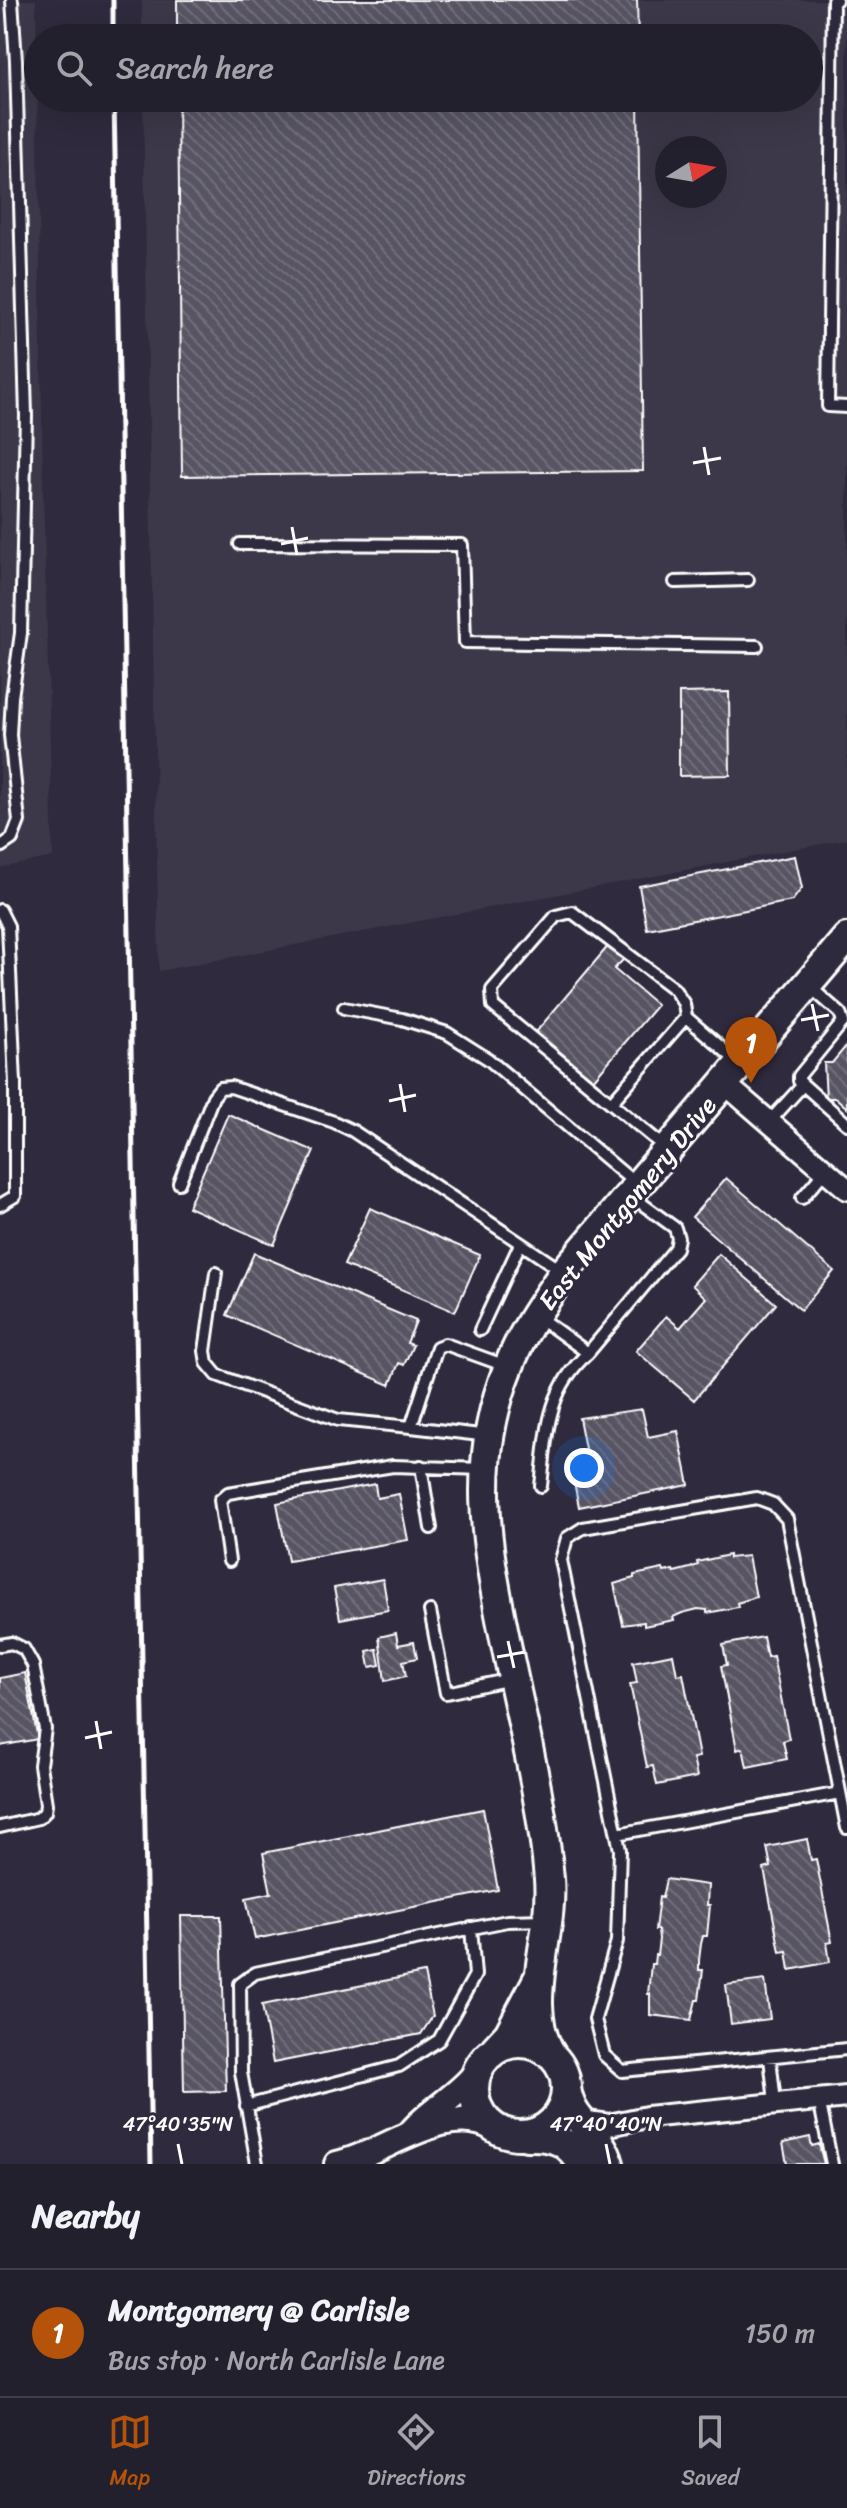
<!DOCTYPE html>
<html lang="en">
<head>
<meta charset="utf-8">
<style>
  body { margin:0; font-family:Sriracha,sans-serif; background:#2f2d3a; color:#f1f3f6 }
  .compass { position:absolute; left:655px; top:136px; width:72px; height:72px; border-radius:50%; background:#23202e; box-shadow:0 8px 32px #0002; rotate:79deg }
  .you { position:absolute; left:584px; top:1468px; width:28px; height:28px; margin:-20px; border:6px solid #fff; border-radius:50%; background:#1a73e8; box-shadow:0 0 0 12px #1a73e833 }
  .badge { display:grid; place-items:center; width:52px; height:52px; border-radius:50%; background:#b45309; color:#fff; font-size:26px; font-weight:700 }
  .pin { position:absolute; translate:-50% -66px; filter:drop-shadow(0 2px 4px #0008) }
  .pin::after { content:''; position:absolute; top:42px; width:28px; height:24px; background:inherit; clip-path:polygon(0 0,100% 0,50% 100%) }
  .list { margin:0; padding:0; list-style:none }
  h2 { display:flex; justify-content:space-between; align-items:center; height:104px; margin:0; padding:0 32px; font-size:34px }
  h2 small { font-size:26px; font-weight:400; color:#a3a3aa }
  .list li { display:grid; grid-template-columns:52px 1fr auto; gap:24px; align-items:center; box-sizing:border-box; height:128px; padding:0 32px; border-top:2px solid #403e4a }
  .list b { display:block; font-size:30px; white-space:nowrap }
  .list p { margin:0; font-size:26px; white-space:nowrap; color:#a3a3aa }
  .list em { font-size:26px; font-style:normal; color:#a3a3aa }
  .icon { flex:none; width:44px; height:44px; fill:none; stroke:currentColor; stroke-width:2; stroke-linecap:round; stroke-linejoin:round }
  .map { position:relative; flex:none; width:847px; height:2164px; overflow:hidden }
  .search { position:absolute; background:#23202e; box-shadow:0 8px 32px #0002; left:24px; right:24px; top:24px; height:88px; display:flex; align-items:center; gap:20px; box-sizing:border-box; padding:0 28px; border-radius:44px; color:#a3a3aa; font-size:30px }
  .sheet { height:232px; background:#23202e }
  nav { display:flex; justify-content:space-around; align-items:center; box-sizing:border-box; height:112px; border-top:2px solid #403e4a; background:#23202e; font-size:22px; color:#a3a3aa }
  nav a { display:grid; justify-items:center; gap:4px }
  nav .on { color:#b45309 }
  .map>svg:first-child { display:block }
  .built { fill:#3c3749; fill-rule:evenodd }
  .building { fill:url(#building-back-hatch); stroke:#fff; stroke-width:2 }
  .lines { fill:none; stroke-linecap:round; stroke-linejoin:round }
  .service-casing { stroke:#fff; stroke-width:16 }
  .minor-casing { stroke:#fff; stroke-width:26 }
  .tertiary-casing { stroke:#fff; stroke-width:30 }
  .secondary-casing { stroke:#fff; stroke-width:34 }
  .service { stroke:#2f2a3d; stroke-width:10 }
  .minor { stroke:#2f2a3d; stroke-width:20 }
  .tertiary { stroke:#2f2a3d; stroke-width:24 }
  .secondary { stroke:#2f2a3d; stroke-width:28 }
  .rail { stroke:#fff; stroke-width:5 }
  .ticks { fill:none; stroke:#fff; stroke-width:3 }
  .labels { text-anchor:middle; dominant-baseline:central; stroke-width:6; stroke-linejoin:round; paint-order:stroke }
  .street-label { font-size:26px; fill:#fff; stroke:#2f2a3d }
  .ticks-label { font-size:20px; text-anchor:middle; fill:#fff; stroke:#2f2a3d; stroke-width:6; stroke-linejoin:round; paint-order:stroke }
</style>
</head>
<body>
<div class="map">
<svg width="847" height="2164" viewBox="0 0 847 2164">
  <defs>
    <pattern id="building-back-hatch" width="6" height="6" patternUnits="userSpaceOnUse" patternTransform="scale(2)"><rect width="6" height="6" fill="#595564"/><path d="M-1 5l2 2M0 0l6 6M5-1l2 2" fill="none" stroke="#726e7b"/></pattern>
  </defs>
  <rect width="100%" height="100%" fill="#2f2a3d"/>
  <filter id="ink" filterUnits="userSpaceOnUse"><feTurbulence type="fractalNoise" baseFrequency=".0125" numOctaves="2"/><feDisplacementMap in="SourceGraphic" scale="16" xChannelSelector="R" yChannelSelector="G"/><feConvolveMatrix kernelMatrix="1 2 1 2 8 2 1 2 1" color-interpolation-filters="sRGB"/></filter>
  <g filter="url(#ink)">
    <path class="built" d="M0,0H36L43,487L53,857L0,868Z
      M142,0H847V839L159,971L143,98H809V38H142ZM667,148H715V196H667Z"/>
    <path class="building" d="M177,0H637L638,38H177Z
      M178,98H638L643,471L182,476Z
      M729,692L730,775L679,776V693Z
      M795,856L802,888L792,901L647,929L639,886Z
      M609,945L624,959L614,969L657,1005L593,1080L536,1032Z
      M847,1045V1108L836,1098H826L824,1063H832Z
      M228,1114L314,1151L274,1245L188,1207Z
      M726,1178L834,1271L801,1310L692,1217Z
      M370,1208L480,1255L455,1312L344,1265Z
      M254,1253L416,1321L407,1343L413,1345L404,1365L399,1363L390,1385L227,1315Z
      M719,1254L776,1304L694,1400L636,1351L666,1316L680,1328L706,1298L692,1285Z
      M642,1409L648,1437L678,1431L689,1485L579,1507L570,1462L587,1459L579,1418Z
      M375,1484L377,1498L399,1494L408,1540L288,1561L277,1503Z
      M729,1555V1558L748,1556L756,1597L737,1603L738,1607L707,1613V1610L698,1609L682,1613L673,1617L674,1620L644,1626V1622L623,1625L614,1584L634,1578V1575L663,1569L664,1572L673,1570L674,1572L690,1568L698,1565L697,1562Z
      M383,1579L388,1610L340,1619L334,1588Z
      M396,1633L398,1645L414,1642L417,1658L403,1661L406,1676L385,1681L379,1637Z
      M763,1637L767,1657L773,1656L789,1739L783,1741L787,1759L747,1767L743,1748L737,1750L721,1666L727,1665L723,1645Z
      M377,1649L380,1665L370,1667L367,1651Z
      M673,1654L677,1675L683,1674L699,1757L693,1758L697,1777L657,1785L653,1766L647,1767L630,1684L637,1683L633,1662Z
      M25,1673L38,1739L0,1746V1678Z
      M483,1809L498,1890L255,1939L246,1898L271,1893L263,1853Z
      M807,1839L811,1860L816,1859L832,1942L827,1943L830,1962L790,1970L787,1951L780,1952L764,1869L771,1867L767,1847Z
      M666,1879L708,1885L707,1905H710L707,1936H703L701,1944L699,1960V1970H703L699,2000H696L691,2020L650,2015V1994H648L651,1964H654L655,1955H657L659,1939L658,1930H655L659,1897L662,1898Z
      M181,1916H221L226,2091L184,2092Z
      M424,1973L433,2016L421,2034L273,2063L262,2005Z
      M765,1980L770,2019L731,2024L726,1985Z
      M810,2137L812,2146L819,2144L824,2164H787L783,2143Z"/>
    <g class="lines">
      <g class="service-casing">
        <path id="service" d="M836,0L833,1L828,406L847,407
          M240,544L462,545L465,642L757,646
          M675,582L748,580
          M0,847L12,839L19,821L10,735L12,697L21,633L26,416L16,61L12,0
          M0,910L8,926L15,1083V1196L0,1205
          M809,986L840,1013L843,1022L799,1076V1081L847,1124
          M344,1008L402,1019L447,1033L488,1059L636,1184
          M611,1103L686,1017
          M769,1122L802,1086
          M666,1148L493,1006L492,990L556,916L572,912L674,989L684,1004L686,1017L739,1063
          M179,1183L213,1097L220,1088L231,1087L334,1122L353,1131L562,1271
          M802,1198L826,1170
          M216,1273L205,1351L207,1363L217,1375L338,1420L411,1427
          M537,1316L588,1353L676,1248L678,1238L675,1228L630,1195
          M480,1330L520,1244
          M489,1436L411,1427L437,1347L445,1344L506,1366
          M421,1466L431,1528
          M541,1486C547,1434 546,1391 588,1353
          M229,1561L220,1500L228,1493L393,1466L483,1469
          M430,1611L446,1693L511,1679
          M0,1645L12,1643L24,1649L33,1665L45,1729L40,1765L46,1804L45,1812L39,1818L0,1827
          M847,1828L787,1519L773,1504L757,1498L583,1528L567,1538L561,1560L620,1850L617,1941L595,2019L604,2055L622,2071L847,2049
          M617,1834L840,1793
          M770,2058L775,2102
          M819,2099L832,2164
          M246,2106L399,2066L439,2040L475,1975L471,1928
          M257,2164L241,2072L240,1984L255,1973L507,1921L544,1920"/>
      </g>
      <g class="minor-casing">
        <path id="minor" d="M724,1083L847,1189
          M577,2117L587,2122L609,2125L647,2117L847,2097"/>
      </g>
      <g class="tertiary-casing">
        <path id="tertiary" d="M412,2131C431,2109 458,2096 476,2073
          M337,2164C387,2153 444,2101 494,2128"/>
      </g>
      <g class="secondary-casing">
        <path id="secondary" d="M474 2089a46 46 0 1 1 92 0a46 46 0 1 1-92 0Z
          M495,2049L509,2034L538,1979
          M553,2057C519,2008 554,1935 549,1879C542,1797 520,1715 504,1634C485,1540 471,1459 509,1366C522,1332 544,1302 564,1272L847,938
          M566,2087C570,2125 600,2129 609,2164
          M527,2136C553,2135 569,2141 582,2164"/>
      </g>
      <use href="#service" class="service"/>
      <use href="#minor" class="minor"/>
      <use href="#tertiary" class="tertiary"/>
      <use href="#secondary" class="secondary"/>
      <path class="rail" d="M113,0V38
        M114,98L151,2164"/>
    </g>
  </g>
  <path class="ticks" d="M704,447L709,475M693,463L721,458M292,527L297,555M281,544L308,538M812,1004L818,1031M801,1020L829,1015M400,1084L405,1112M389,1101L416,1095M508,1641L514,1668M497,1657L525,1652M96,1721L101,1749M85,1738L112,1732M178,2144L182,2164M606,2144L610,2164"/>
  <g class="labels">
    <g class="street-label">
      <text transform="translate(627 1203) rotate(-51)">East Montgomery Drive</text>
    </g>
  </g>
  <g class="ticks-label">
    <text x="178" y="2131">47°40'35"N</text>
    <text x="606" y="2131">47°40'40"N</text>
  </g>
</svg>
<svg class="compass" viewBox="-18 -18 36 36"><path d="M0-13l5 13h-10z" fill="#e53935"/><path d="M0 13l5-13h-10z" fill="#a3a3aa"/></svg>
<div class="you"></div>
<div class="pin badge" style="left:751px;top:1083px">1</div>
<div class="search"><svg class="icon" aria-label="search" viewBox="0 0 24 24"><circle cx="10" cy="10" r="6"/><path d="M15 15l6 6"/></svg>Search here</div>
</div>
<section class="sheet">
<h2>Nearby<small></small></h2>
<ul class="list">
<li><span class="badge">1</span><div><b>Montgomery @ Carlisle</b><p>Bus stop · North Carlisle Lane</p></div><em>150 m</em></li>
</ul>
</section>
<nav>
<a class="on"><svg class="icon" aria-label="map" viewBox="0 0 24 24"><path d="M3 6l6-2 6 2 6-2v14l-6 2-6-2-6 2zM9 4v14M15 6v14"/></svg>Map</a>
<a><svg class="icon" aria-label="directions" viewBox="0 0 24 24"><path d="M12 3l9 9-9 9-9-9zM9 14v-3h6M13 9l2 2-2 2"/></svg>Directions</a>
<a><svg class="icon" aria-label="saved" viewBox="0 0 24 24"><path d="M7 4h10v16l-5-4-5 4z"/></svg>Saved</a>
</nav>
</body>
</html>
